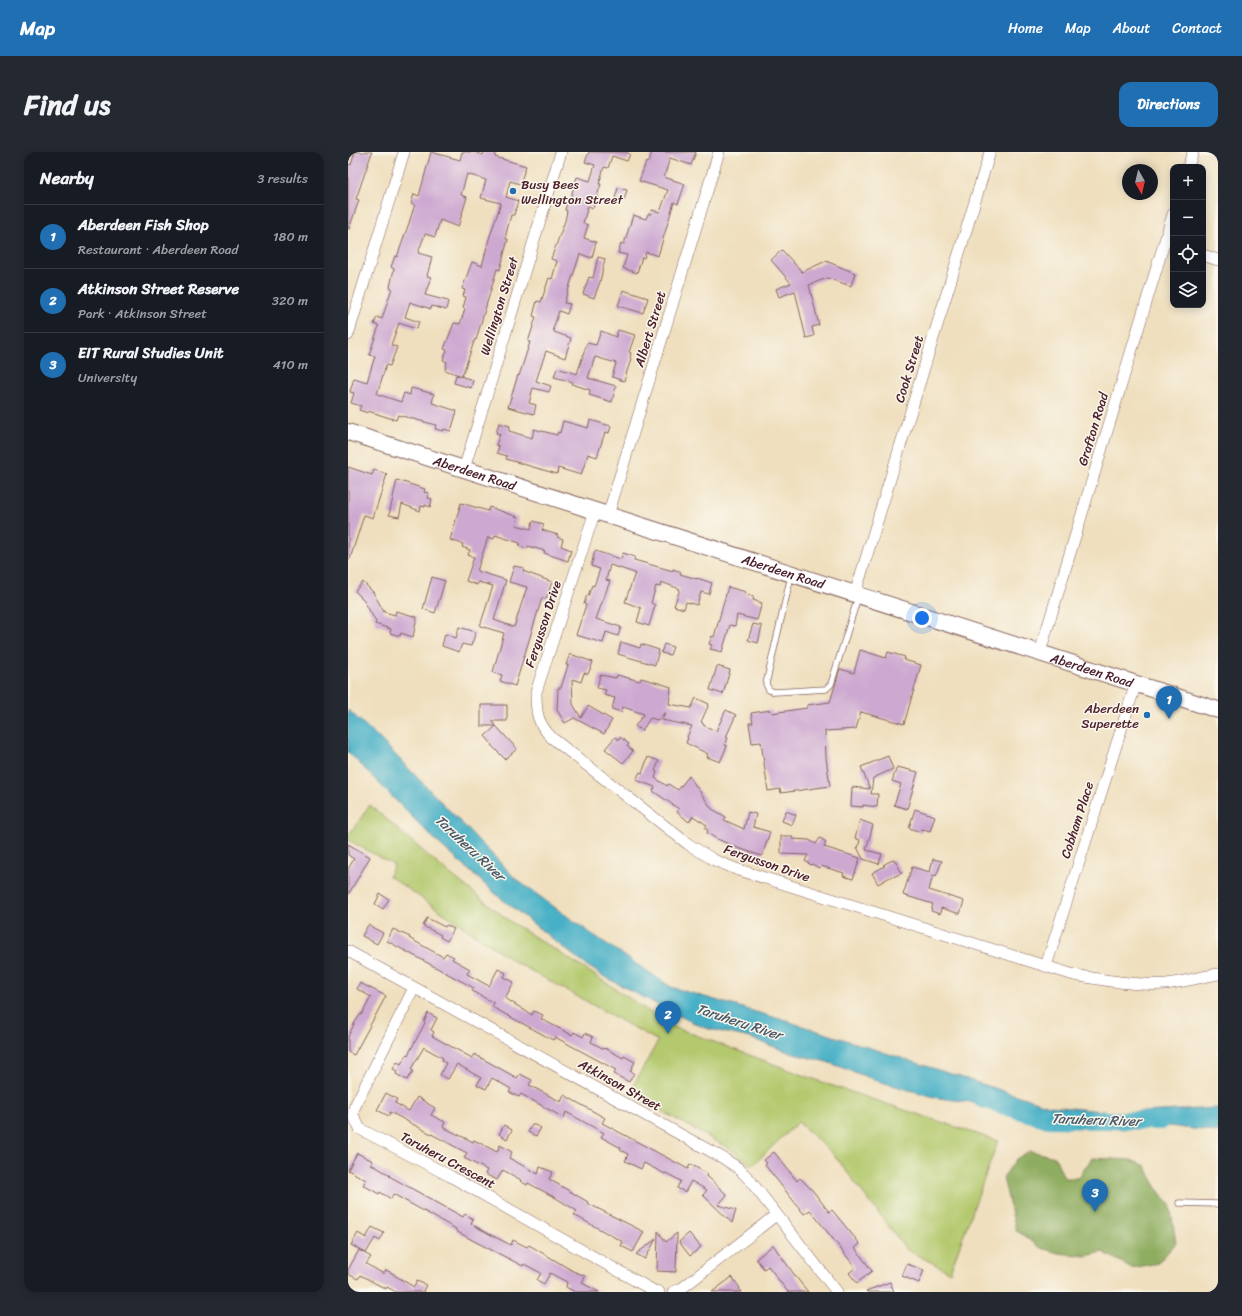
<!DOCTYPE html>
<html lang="en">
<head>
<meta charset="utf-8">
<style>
  body { margin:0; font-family:Sriracha,sans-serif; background:#242831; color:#f1f3f6 }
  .controls { position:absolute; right:12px; top:12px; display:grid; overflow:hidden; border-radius:8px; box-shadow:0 2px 10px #0003 }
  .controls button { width:36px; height:36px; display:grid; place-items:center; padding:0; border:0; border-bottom:1px solid #363941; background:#171b24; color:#f1f3f6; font:20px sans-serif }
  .compass { position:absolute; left:774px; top:12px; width:36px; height:36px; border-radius:50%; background:#171b24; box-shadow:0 2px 10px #0003; rotate:172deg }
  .you { position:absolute; left:574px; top:466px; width:14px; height:14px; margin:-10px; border:3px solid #fff; border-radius:50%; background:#1a73e8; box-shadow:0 0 0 6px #1a73e833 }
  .badge { display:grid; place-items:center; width:26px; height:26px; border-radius:50%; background:#1f6fb2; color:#fff; font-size:13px; font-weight:700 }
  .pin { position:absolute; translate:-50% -33px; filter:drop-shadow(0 1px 2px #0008) }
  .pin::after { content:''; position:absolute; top:21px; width:14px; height:12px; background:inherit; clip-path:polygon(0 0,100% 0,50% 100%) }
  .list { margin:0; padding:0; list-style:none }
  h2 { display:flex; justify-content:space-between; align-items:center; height:52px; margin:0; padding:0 16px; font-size:17px }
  h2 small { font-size:13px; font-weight:400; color:#9ea1a6 }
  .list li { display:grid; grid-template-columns:26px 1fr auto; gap:12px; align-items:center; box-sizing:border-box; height:64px; padding:0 16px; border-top:1px solid #363941 }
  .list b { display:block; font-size:15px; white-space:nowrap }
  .list p { margin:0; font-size:13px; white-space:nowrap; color:#9ea1a6 }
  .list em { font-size:13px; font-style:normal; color:#9ea1a6 }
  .icon { flex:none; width:22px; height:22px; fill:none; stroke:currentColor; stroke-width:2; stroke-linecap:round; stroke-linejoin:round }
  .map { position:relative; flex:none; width:870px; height:1140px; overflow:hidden; border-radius:12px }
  header { display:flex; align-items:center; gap:24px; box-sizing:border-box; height:56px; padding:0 20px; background:#1f6fb2; color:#fff }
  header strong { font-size:19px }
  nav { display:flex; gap:22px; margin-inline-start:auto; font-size:14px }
  .intro { display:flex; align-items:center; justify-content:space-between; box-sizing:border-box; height:96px; padding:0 24px }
  h1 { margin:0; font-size:28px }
  .button { padding:10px 18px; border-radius:12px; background:#1f6fb2; color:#fff; font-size:14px; font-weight:700 }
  main { display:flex; gap:24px; padding:0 24px }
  aside { flex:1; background:#171b24; border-radius:12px; box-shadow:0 2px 10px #0003 }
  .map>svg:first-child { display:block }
  .green { fill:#b4c96e; stroke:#7f744c }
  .forest { fill:#8fad61; stroke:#6c6646 }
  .water { fill:#47b0c6; stroke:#486878 }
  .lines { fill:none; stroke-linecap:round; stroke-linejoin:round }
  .river { stroke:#47b0c6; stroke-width:18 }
  .building { fill:#cda9d1 }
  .lane-casing { stroke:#84625e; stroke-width:7 }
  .street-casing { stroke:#84625e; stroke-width:12 }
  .secondary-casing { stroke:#84625e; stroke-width:18 }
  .lane { stroke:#fff; stroke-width:5.5 }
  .street { stroke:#fff; stroke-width:11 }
  .secondary { stroke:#fff; stroke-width:16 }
  .poi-dot { fill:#1f6fb2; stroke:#fbf7ec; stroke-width:1.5 }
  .labels { text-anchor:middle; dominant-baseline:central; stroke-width:3; stroke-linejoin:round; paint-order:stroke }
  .poi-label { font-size:13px; fill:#4a1f2b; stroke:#fbf7ec; text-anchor:start }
  .street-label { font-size:13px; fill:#4a1f2b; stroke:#fbf7ec }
  .water-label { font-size:14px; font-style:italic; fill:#495969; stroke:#fbf7ec }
</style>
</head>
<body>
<header>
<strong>Map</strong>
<nav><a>Home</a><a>Map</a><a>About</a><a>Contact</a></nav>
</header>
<div class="intro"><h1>Find us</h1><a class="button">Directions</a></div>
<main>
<aside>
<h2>Nearby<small>3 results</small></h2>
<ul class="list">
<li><span class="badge">1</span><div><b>Aberdeen Fish Shop</b><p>Restaurant · Aberdeen Road</p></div><em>180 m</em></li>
<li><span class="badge">2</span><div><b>Atkinson Street Reserve</b><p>Park · Atkinson Street</p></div><em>320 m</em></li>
<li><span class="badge">3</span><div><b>EIT Rural Studies Unit</b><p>University</p></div><em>410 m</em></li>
</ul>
</aside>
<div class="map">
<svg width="870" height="1140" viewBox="0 0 870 1140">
  <rect width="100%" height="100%" fill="#fbf7ec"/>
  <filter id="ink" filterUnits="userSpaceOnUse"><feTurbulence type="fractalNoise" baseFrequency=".025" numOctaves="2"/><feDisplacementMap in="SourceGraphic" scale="8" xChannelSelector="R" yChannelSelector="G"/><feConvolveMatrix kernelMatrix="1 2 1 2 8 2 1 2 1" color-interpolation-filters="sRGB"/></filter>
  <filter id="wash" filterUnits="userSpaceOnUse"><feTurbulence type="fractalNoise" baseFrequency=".012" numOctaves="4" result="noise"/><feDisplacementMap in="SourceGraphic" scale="16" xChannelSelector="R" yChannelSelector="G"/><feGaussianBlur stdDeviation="0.9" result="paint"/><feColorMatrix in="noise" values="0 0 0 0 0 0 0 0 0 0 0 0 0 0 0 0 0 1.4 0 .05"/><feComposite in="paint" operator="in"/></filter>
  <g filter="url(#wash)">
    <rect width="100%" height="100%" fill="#efdfbe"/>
    <path class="green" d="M22,653L91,713L163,770L245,822L323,874L482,933L650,989L602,1120L559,1098L485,1002L450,970L404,1014L382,997L281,941L310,889L167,810L41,724L46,713L0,688V684Z"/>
    <path class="forest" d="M682,999L707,1005L716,1026H730L744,1006L783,1008L798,1014L802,1024L812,1041L822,1053L828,1091L810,1111L784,1116L755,1100L738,1104L710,1101L693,1096L668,1078L655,1026L668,1007Z"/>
    <path class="water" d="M0,558L28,583L169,728L241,780L323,835L442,870L702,954L774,961L870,956V980L590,946L533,930L479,910L446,902L402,886L357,876L323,860L255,824L235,811L150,744L87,688L0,600Z"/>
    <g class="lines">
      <path class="river" d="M634,947L700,967L813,969"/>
    </g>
    <g id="blocks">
      <path class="building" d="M7,0H24L8,47L11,48L1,77H0V12L3,13Z
        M83,0L112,8L114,0H126L135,3L136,0H148L147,5L178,14L172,32L162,29L158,45L170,49L166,63H163L158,82V87H160L152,118L149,117L128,188L127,187L114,224L97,218L99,210L95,208L99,198L96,197L106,171L112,172L117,157L115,156L118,145L115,144L117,138L114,137L124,110L134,114L141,87L153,51L133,46L138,28L119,22L113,43L119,45L110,75L92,68L87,85L77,82L70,101L84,105L79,124L83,125L77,143L100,149L98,158L84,154L83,157L62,150L57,165L71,170L68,177L51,171L43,193L49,195L42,214L38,213L29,242L53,250L56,241L62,243L63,236L86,242L84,251L109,259L103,279L96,277L95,279L87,277L88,273L50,263L48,268L20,259V261L11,258L13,254L3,251L6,241L2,240L6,226L19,230L27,204L21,203L31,174L26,172L29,165L34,167L44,136L42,135L46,117L43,115L47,104L49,105L61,71L67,52L63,51L66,42L71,44Z
        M241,0H277L282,2L279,9L264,4L260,16L256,15L251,32H253L245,56L240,54L235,71L240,73L236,86L248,90L244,106L232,102L216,151L222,152L219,162L211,159L205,177L206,178V180L223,186L217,206L198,199L188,229L203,234L201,240L185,236L181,251L188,253L186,262L160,255L170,223L171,224L182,190H180L188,165L185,164L189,149L193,150L201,126L204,127L209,109L203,107L217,69L219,59L217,58L220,47H222L229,25L242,29L247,13L237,10Z
        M304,0H348L343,13L322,6L316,25L337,32L330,52L326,50L310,104L298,100L296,106L294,105L289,121L275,116L279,103L270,101L273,91L276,92L285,63L298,67L300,62H303L304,58L312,60L320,38L291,29L298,10L299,11L301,9Z
        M270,36L279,38L276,48L267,46Z
        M434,98L454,120L478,109L507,121L503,134L479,126L461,133L471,173L464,175L466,184L458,186L447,139L431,145L428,137L443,131L423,108Z
        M250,105L257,107L252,130L246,146L235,142L241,125L245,126Z
        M275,138L300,146L295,161L270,154Z
        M270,178L287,183L281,200L283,201L282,206L283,207L276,229L264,225L268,211L247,205L240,226L268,234L264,250L241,243L242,238L224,232L225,230L206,225L209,216L229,222L239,191L248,193L253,179L268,185Z
        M108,223L125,228L123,236L106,231Z
        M242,268L263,274L261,281L257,280L249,305L240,302L233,323L210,316L209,322L158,307L159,304L149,301L151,294L148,293L152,282L148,281L151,271L162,274L161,279L184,286L186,277L209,283L210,280L212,281L215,269L240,276Z
        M0,315L24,323L26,318L39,322L25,366L16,363L2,407L0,406Z
        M49,328L77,337L76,340L81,341L80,346L84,347L82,355L77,353V355L73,354L72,359L54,352L51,365L41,363Z
        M113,351L140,359L141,355L170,365L168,373L183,377L185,369L196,372L194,378L210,383L209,385L215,387L213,394L223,398L220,409L196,401L197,399L180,394L179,397L171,394L172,391L147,383L146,387L140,385L129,419L158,428L146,468L166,475L179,435L161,430L166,414L176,416L175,419L204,430L198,447L194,446L167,534L152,529L154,523L145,520L156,481L132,474L145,434L130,430L129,433L118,429L126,405L120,403L122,398L114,395L115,392L102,388Z
        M247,399L273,407L275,401L287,405L286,408L325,419V417L333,420L332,422L349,427V426L364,431L361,442L353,440L349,453L338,450L336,457L326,454L332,437L313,430L312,435L308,434L303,451L307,453L301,474L289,470L293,456L277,450L287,421L262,413L258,428L262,429L248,467L273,475L270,484L258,480L255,491L228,483L238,453L236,452L239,443L240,444L244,433L246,434L252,417L243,414Z
        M84,425L97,429L87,461L75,457Z
        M15,430L25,440L36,460L47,463L48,459L69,465L65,485L53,481L52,484L42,481L43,477L27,472L28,470L15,447L7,439Z
        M380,435L398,440L397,442L406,445L405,448L414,451L409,468L389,463L387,474L382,473L374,500L362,497L364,493L361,492L364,484L366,485Z
        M405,472L414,474L410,491L400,488Z
        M111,475L128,480L123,494L114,492L111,500L94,494L97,482L108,486Z
        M273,490L292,496L293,492L311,498L307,513L270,502Z
        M316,492L325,495L322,503L313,501Z
        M512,498L538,506L540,500L557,505L556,508L573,513L556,572L513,560L508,577L477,579L478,606L482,634L433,641L432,637L420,639L413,590L404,591L401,571H405L403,561L423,558L424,561L459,556V553L482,550L492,517L506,521Z
        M222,502L245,510L240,522L236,521L233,530L224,527L225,552L233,566L240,554L264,568L256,582L226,566L217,571L209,558L210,536H213L220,513H218Z
        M369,514L382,518L375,542L362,538Z
        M252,523L268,526L269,523L292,529L293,526L314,532L323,535L321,552L343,556L348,546L361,552L353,570L355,571V573L368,579L378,558L388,563L378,585L380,586L377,593L379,594L372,610L359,605L360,602L338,591L340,586L339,585L344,574L314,568L317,560L310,568L302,566L294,579L287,574L296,562L275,555L273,560L264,557L267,546L256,543L258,538L249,536Z
        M133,553H159V569H144L148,574H133Z
        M148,574L169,597L157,607L143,593L144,592L137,584Z
        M267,585L271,588L272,585L281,592L279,594L285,599L275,611L257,597Z
        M540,604L545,617L525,626L523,642H530L529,655L515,653V655L503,654L504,635L522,637L513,615Z
        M300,605L311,609L307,619L309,620L307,626L319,634L320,632L330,638L341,624L364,657L378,665L376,668L396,677L400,660L408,662L405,675L422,680L414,704L390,696L367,686L359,681L360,678L357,676L359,673L345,664L341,670L329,660L331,657L305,639L307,635L288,628L292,620L294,621Z
        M549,615L570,620L559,657L546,653L553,632L544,629Z
        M567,657L587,664L582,679L574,677L573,680L561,676Z
        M438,659L448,663L444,673L434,669Z
        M512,668L525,673L518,698L534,702L531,712L515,707L509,695L510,696L512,688L507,686Z
        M433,684H444V687L461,688L468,692L472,686L478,690L476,695L512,706L505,727L495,724L496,721L473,714L471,716L464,712L463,713L457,709L460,703L433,702Z
        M0,692L22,705L0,743V717L6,707L0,703Z
        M546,707L554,721L545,725L544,724L530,732L524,721L537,714L535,713Z
        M585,707L594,709L588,724L585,723L581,738L616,749L612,762L593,756L592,762L583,759L585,752L555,743L564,715L582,720Z
        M32,742L41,747L35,757L27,752Z
        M79,766L97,775L98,773L106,777L99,789L92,785L93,783L75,774Z
        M20,773L35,781L29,792L14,784Z
        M45,777L62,785L61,786L95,805L98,801L106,805L104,807L122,817L119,822L141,834L150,817L158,821L156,825L166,830L157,846L184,863L186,859L195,863L193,867L224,883L226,880L235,885L237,881L245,885L243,890L256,897L257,896L275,906L276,904L287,910L282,919L286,921L281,930L266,922L268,918L207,885L205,888L144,855L146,851L124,839L126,836L39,789Z
        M12,831L38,844L6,903L0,900V885L7,870L12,863L14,862L23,845L9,837Z
        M80,861L89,866L83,878L86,880L84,884L124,906L126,902L169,926L172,922L184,928L181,933L213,950L216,943L257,966L254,971L340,1017L342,1012L360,1022L359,1024L379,1043L370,1053L388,1058L384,1071L355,1043L359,1038L343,1029L337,1040L329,1036L333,1029L318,1021L317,1022L296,1011L293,1017L277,1009L280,1002L272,998L273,996L253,985L256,981L218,960L216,966L173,942L171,945L161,940L163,937L144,926L138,937L129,933L133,926L109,912L100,927L92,923L98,911L94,909L95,906L77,896L76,895L63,917L65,919L59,928L48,922L49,919L45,917L49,910L53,912L59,902L60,903L77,871L76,870Z
        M38,941L49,947L47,951L61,959L69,945L87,956L83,963L97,970L95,975L125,990L126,988L149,1000L152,993L164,1000L161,1006L190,1022L192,1015L205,1020L201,1027L240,1050L239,1051L296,1080L285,1100L273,1094L275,1090L226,1063L229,1059L208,1046L180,1031L179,1033L172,1029L173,1028L155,1018L149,1028L137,1022L139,1018L116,1006L119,1001L42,960L41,964L29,958Z
        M184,972L193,976L188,984L180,980Z
        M156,973L164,978L159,987L151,982Z
        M426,1000L449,1029L452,1026L465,1039L481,1060L484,1058L512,1092L507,1096L524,1119L509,1131L501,1121L507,1116L504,1111L462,1058L456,1062L417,1013L419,1011L416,1008Z
        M9,1001L25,1009L23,1012L42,1023L41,1024L115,1065L117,1062L125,1067L123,1072L147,1085L163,1093L165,1088L179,1095L181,1093L225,1119L237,1124L234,1131L251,1140H227L218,1135L219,1130L202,1121L196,1132L189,1128L193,1121L176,1112L175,1114L126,1089L108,1079V1077L45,1042L43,1047L32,1040L31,1042L15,1033L18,1028L0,1018Z
        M24,1075L36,1081L32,1089L27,1086L18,1101L3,1093L10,1081L18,1086Z
        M310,1079L318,1090L329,1081L328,1120L309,1119Z
        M341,1081L353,1095L342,1104L331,1090Z
        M308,1087L297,1107L288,1102Z
        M425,1093L448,1125L460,1140H440L420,1114L416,1117L408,1107Z
        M11,1098L23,1105L18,1112L36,1122L38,1118L46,1122V1123L66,1135L69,1129L78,1133L75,1139L76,1140H48L39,1135L38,1137L12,1123L10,1127L0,1122V1118Z
        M559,1112L576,1118L571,1131L554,1124Z
        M384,1125L392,1136L391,1137L393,1140H364Z
        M542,1130L546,1140H519L518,1139Z"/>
    </g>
  </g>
  <g filter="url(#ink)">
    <use href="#blocks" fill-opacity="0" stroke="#84625e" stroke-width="1"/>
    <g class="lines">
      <g class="lane-casing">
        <path id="lane" d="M443,424L418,532L421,538L427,540L478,537L483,532L510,445
          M831,1051L870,1052"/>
      </g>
      <g class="street-casing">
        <path id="street" d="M840,15L845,0
          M855,103L870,108
          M0,183L56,0
          M116,317L213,0
          M247,359L188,540C188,561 189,571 204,586L340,692L366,708L388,717L726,823C756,828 788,834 818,832C835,830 853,825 870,822
          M260,363L371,0
          M507,442L642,0
          M692,500L825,62
          M0,799L375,1006L390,1016L401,1027L489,1140
          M698,814L788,531
          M66,836L6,956L5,963L12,977L102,1024L306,1139L311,1140
          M325,1140L333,1137L428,1063"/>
      </g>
      <g class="secondary-casing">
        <g id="secondary">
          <path id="s1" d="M0,280L870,558"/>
        </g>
      </g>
      <use href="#lane" class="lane"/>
      <use href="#street" class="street"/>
      <use href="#secondary" class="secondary"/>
    </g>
  </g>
  <g class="poi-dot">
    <circle cx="165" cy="39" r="4"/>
    <circle cx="799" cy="563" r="4"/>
  </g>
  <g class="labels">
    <g class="poi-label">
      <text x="173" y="32">Busy Bees<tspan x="173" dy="15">Wellington Street</tspan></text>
      <text x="791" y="556" text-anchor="end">Aberdeen<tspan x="791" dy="15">Superette</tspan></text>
    </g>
    <g class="street-label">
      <text transform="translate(151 154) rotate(-73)">Wellington Street</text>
      <text transform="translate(302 177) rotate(-73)">Albert Street</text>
      <text transform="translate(561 217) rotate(-73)">Cook Street</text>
      <text transform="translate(745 277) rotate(-73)">Grafton Road</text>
      <text stroke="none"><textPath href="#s1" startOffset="133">Aberdeen Road</textPath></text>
      <text stroke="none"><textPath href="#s1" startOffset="457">Aberdeen Road</textPath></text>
      <text transform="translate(195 472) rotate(-72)">Fergusson Drive</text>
      <text stroke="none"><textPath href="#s1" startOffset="781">Aberdeen Road</textPath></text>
      <text transform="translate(729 668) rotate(-72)">Cobham Place</text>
      <text transform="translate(419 711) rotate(19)">Fergusson Drive</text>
      <text transform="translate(272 933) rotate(29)">Atkinson Street</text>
      <text transform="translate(100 1008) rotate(28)">Taruheru Crescent</text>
    </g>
    <g class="water-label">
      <text transform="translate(122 696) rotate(43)">Taruheru River</text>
      <text transform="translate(391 870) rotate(18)">Taruheru River</text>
      <text transform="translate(748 968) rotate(2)">Taruheru River</text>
    </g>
  </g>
</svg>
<div class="controls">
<button>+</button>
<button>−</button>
<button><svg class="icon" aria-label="locate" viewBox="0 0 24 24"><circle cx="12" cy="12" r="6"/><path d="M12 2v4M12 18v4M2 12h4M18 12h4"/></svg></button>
<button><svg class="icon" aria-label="layers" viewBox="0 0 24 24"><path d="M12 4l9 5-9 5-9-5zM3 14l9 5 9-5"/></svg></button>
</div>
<svg class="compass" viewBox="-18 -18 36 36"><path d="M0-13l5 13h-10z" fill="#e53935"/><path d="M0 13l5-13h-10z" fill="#9ea1a6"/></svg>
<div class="you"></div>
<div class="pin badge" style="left:821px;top:567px">1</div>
<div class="pin badge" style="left:320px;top:882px">2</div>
<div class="pin badge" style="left:747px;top:1060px">3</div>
</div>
</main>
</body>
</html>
